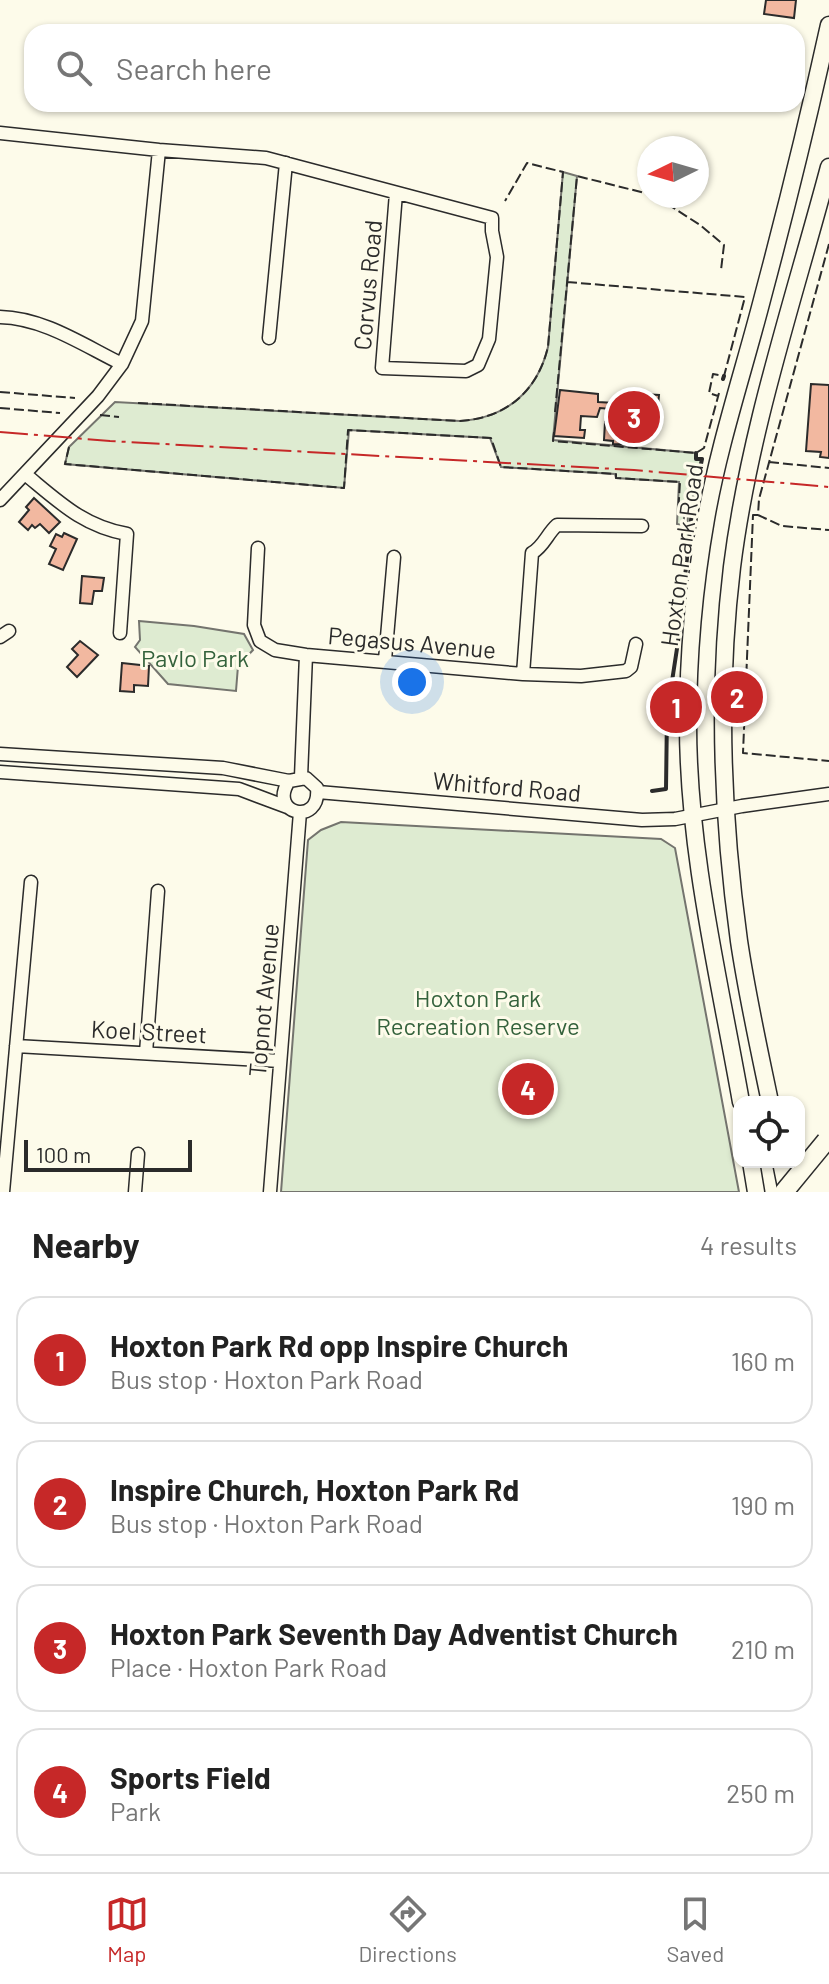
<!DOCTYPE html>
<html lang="en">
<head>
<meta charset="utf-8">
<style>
  body { margin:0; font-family:Barlow,sans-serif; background:#f2f2f2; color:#222 }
  .controls { position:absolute; right:24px; bottom:24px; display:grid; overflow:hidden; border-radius:16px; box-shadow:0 2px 6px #0004 }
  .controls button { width:72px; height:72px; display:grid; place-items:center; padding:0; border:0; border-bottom:2px solid #e0e0e0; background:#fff; color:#222; font:40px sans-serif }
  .compass { position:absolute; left:637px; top:136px; width:72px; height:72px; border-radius:50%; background:#fff; box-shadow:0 2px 6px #0004; rotate:265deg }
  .scale { position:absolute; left:24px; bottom:20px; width:168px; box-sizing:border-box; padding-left:8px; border:4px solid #2b2b2b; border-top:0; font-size:22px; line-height:28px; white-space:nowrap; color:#2b2b2b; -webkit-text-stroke:6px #fdfbea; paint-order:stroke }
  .you { position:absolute; left:412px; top:682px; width:28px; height:28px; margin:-20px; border:6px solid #fff; border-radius:50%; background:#1a73e8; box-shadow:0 0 0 12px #1a73e833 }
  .badge { display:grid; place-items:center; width:52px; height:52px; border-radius:50%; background:#c62828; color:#fff; font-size:26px; font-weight:700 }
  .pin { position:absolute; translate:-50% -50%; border:4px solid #fff; box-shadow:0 2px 8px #0006 }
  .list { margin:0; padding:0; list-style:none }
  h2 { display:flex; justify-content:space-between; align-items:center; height:104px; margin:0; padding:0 32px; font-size:34px }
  h2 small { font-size:26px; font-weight:400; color:#767676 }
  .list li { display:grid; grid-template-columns:52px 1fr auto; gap:24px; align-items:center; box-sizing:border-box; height:128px; margin:0 16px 16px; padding:0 16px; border:2px solid #e0e0e0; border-radius:24px }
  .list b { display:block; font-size:30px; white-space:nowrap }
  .list p { margin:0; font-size:26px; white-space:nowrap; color:#767676 }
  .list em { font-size:26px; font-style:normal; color:#767676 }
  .icon { flex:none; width:44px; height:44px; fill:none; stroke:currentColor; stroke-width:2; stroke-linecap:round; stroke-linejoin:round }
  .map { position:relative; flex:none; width:829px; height:1192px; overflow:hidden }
  .search { position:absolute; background:#fff; box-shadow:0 2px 6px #0004; left:24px; right:24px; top:24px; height:88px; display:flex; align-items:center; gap:20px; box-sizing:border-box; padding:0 28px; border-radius:24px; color:#767676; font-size:30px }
  .sheet { height:680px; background:#fff }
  nav { display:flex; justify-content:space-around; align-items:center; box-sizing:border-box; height:112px; border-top:2px solid #e0e0e0; background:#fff; font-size:22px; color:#767676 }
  nav a { display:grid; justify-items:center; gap:4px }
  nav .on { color:#c62828 }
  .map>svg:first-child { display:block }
  .green { fill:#deebd1; stroke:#74746e; stroke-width:2 }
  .building { fill:#f2b8a0; stroke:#2b2b2b; stroke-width:2 }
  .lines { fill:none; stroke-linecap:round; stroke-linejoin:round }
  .minor-casing { stroke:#2b2b2b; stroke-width:15 }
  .major-casing { stroke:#2b2b2b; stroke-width:19 }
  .minor { stroke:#fdfbea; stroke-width:12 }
  .major { stroke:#fdfbea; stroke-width:16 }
  .highway-bridge-casing { stroke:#2b2b2b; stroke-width:21; stroke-linecap:butt }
  .highway-bridge { stroke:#fdfbea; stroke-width:18 }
  .fence { stroke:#2b2b2b; stroke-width:2; stroke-dasharray:10 4; stroke-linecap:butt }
  .wall { stroke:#2b2b2b; stroke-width:4 }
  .power { stroke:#c62828; stroke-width:2; stroke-dasharray:28 6 4 6; stroke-linecap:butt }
  .labels { text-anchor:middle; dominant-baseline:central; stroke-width:6; stroke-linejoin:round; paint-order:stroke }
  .street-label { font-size:24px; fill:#2b2b2b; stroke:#fdfbea }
  .park-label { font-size:24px; fill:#34623c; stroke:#fdfbea }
</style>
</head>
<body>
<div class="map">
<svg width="829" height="1192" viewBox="0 0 829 1192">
  <rect width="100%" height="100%" fill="#fdfbea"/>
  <path class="green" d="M563,172L577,176L553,440L696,453V459H702L693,502L689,541L681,540L682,533H687L688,515L684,514V530L682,525L677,524L679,482L616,478L615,474L501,467L490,438L349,430L344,488L65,464L69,447L115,402L460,421C506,418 537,392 548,347Z
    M139,621L194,626L244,634L253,650L238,666L236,691L168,684L135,647L140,640Z
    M341,822L661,839L675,848L739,1192H281L308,840L321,830Z"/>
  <path class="building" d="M766,0H796L794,18L764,14Z
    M811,384L829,385V458L820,457L821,452L806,451Z
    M560,390L598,394V402L615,403L616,396L643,398V394L659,395L656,428L649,427L650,424L628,423L635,425L633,445L613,444V441L604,440L605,422L610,423L611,409L600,408L597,417L581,416L580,430H585L584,438L554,436Z
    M34,498L60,522L49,533L40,524L35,528L32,525L28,530L19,522L29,510L26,507Z
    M64,533L77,539L63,570L49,564L56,549L50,546L56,534L62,537Z
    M82,576L104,578L102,591H94L92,604L80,603Z
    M80,641L98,655L77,677L67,667L78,655L72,649Z
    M122,663L149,666L148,686L134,685V692L120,691Z"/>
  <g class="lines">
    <g class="minor-casing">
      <path id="minor" d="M0,133L159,150L266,158L492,218V231L497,257L489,339L478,365L466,371L382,368L396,193
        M0,317C44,318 83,345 122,364
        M269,338L286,163
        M25,474C59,502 83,526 127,534L120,633
        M0,500L98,396L122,364L142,321L159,150
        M258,548L254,625L260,641L275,650L306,655L523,674L581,676L626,671L631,667L636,644
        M0,637L9,631
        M385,660L394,557
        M523,674L532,553C544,546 547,534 557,525L642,526
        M0,754L223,768L289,781L306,778L317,788C321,827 267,814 289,781
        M0,772L239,789L287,807
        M301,777L306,655
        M318,792L642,820L675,819L742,806L829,794
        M16,1046L280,1061
        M146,1053L158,891
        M3,1192L31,882
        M135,1192L138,1154
        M270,1192L300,812"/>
    </g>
    <g class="major-casing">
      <path id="major" d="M741,1102C719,977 688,852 688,724C688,656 694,587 706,519C719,444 744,370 763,296C787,206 809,116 829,25
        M770,1102C759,1049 747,995 739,941C722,818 717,691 732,567C749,431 794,299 829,167
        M751,1162L756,1192
        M781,1162L787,1192"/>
    </g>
    <use href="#minor" class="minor"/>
    <use href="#major" class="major"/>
    <g class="highway-bridge-casing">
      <path id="highway-bridge" d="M784,1192L826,1141"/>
    </g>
    <use href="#highway-bridge" class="highway-bridge"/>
    <path class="fence" d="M655,196L700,225L724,245L721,270
      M829,244L759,499L758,515L782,526L829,530
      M567,282L745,297L724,376L713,374L709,393L718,396
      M0,392L75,398
      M138,403L460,421C506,418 537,392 548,347L563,172L527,163L505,201
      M0,408L60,413
      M555,412L577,176L649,194
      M100,415L119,417
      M554,432L553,441L696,453L704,448L719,393
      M69,447L65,464L344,488L348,430L491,438L501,467L616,474V478L680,482L678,515H680
      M769,462L829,468
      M758,515H753L743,753L829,761"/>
    <path class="wall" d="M723,379L724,376
      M652,791L666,789L667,714L678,642L693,502L702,459H696V453"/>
    <path class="power" d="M0,432L110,441L634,470L829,487"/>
  </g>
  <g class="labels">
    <g class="street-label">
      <text transform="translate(367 285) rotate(-85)">Corvus Road</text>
      <text transform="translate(681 555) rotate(-82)">Hoxton Park Road</text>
      <text transform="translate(412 642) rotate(5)">Pegasus Avenue</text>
      <text transform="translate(507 786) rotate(5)">Whitford Road</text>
      <text transform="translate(263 1000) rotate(-85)">Topnot Avenue</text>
      <text transform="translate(149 1031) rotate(3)">Koel Street</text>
    </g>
    <g class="park-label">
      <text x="195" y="657">Pavlo Park</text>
      <text x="478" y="997">Hoxton Park<tspan x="478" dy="28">Recreation Reserve</tspan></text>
    </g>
  </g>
</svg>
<div class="controls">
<button><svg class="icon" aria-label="locate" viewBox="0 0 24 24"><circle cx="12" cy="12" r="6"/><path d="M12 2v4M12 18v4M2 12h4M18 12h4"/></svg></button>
</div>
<svg class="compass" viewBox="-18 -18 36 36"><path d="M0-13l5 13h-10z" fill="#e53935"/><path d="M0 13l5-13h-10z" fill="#767676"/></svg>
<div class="scale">100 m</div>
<div class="you"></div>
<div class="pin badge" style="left:676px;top:707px">1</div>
<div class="pin badge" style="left:737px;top:697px">2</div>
<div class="pin badge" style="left:634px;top:417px">3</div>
<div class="pin badge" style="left:528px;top:1089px">4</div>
<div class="search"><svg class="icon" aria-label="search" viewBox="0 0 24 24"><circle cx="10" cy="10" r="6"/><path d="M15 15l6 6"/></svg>Search here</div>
</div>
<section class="sheet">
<h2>Nearby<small>4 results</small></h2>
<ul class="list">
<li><span class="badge">1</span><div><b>Hoxton Park Rd opp Inspire Church</b><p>Bus stop · Hoxton Park Road</p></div><em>160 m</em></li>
<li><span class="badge">2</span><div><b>Inspire Church, Hoxton Park Rd</b><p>Bus stop · Hoxton Park Road</p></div><em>190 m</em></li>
<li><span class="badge">3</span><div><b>Hoxton Park Seventh Day Adventist Church</b><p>Place · Hoxton Park Road</p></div><em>210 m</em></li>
<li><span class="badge">4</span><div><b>Sports Field</b><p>Park</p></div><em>250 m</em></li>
</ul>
</section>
<nav>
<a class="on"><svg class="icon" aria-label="map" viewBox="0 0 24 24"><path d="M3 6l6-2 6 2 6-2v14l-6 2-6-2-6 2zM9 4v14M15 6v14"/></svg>Map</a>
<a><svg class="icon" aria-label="directions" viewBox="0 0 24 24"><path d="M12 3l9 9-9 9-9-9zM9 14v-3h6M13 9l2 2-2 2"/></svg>Directions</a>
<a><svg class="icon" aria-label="saved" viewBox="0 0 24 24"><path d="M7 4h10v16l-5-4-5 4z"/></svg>Saved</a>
</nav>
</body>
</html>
